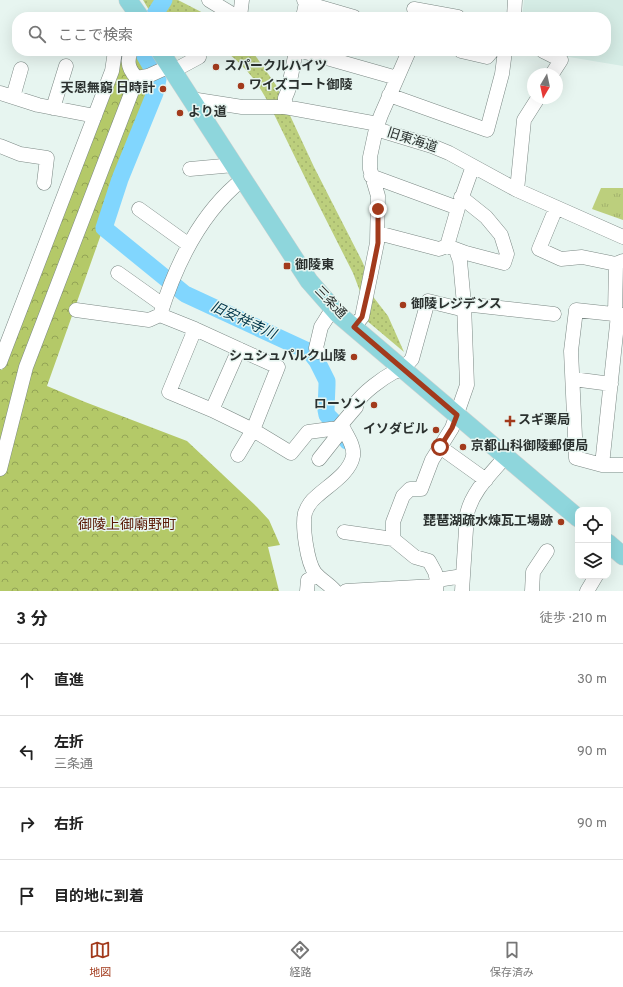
<!DOCTYPE html>
<html lang="ja">
<head>
<meta charset="utf-8">
<style>
  body { margin:0; font-family:Overpass,"Noto Sans JP",sans-serif; background:#f6f6f6; color:#222 }
  .controls { position:absolute; right:12px; bottom:12px; display:grid; overflow:hidden; border-radius:8px; box-shadow:0 4px 16px #0002 }
  .controls button { width:36px; height:36px; display:grid; place-items:center; padding:0; border:0; border-bottom:1px solid #e0e0e0; background:#fff; color:#222; font:20px sans-serif }
  .compass { position:absolute; left:527px; top:68px; width:36px; height:36px; border-radius:50%; background:#fff; box-shadow:0 4px 16px #0002; rotate:189deg }
  .stop { position:absolute; width:12px; height:12px; margin:-9px; border:3px solid #a23a1c; border-radius:50%; background:#fff }
  .stop.end { background:#a23a1c; border-color:#fff; box-shadow:0 1px 4px #0008 }
  .list { margin:0; padding:0; list-style:none }
  h2 { display:flex; justify-content:space-between; align-items:center; height:52px; margin:0; padding:0 16px; font-size:17px }
  h2 small { font-size:13px; font-weight:400; color:#767676 }
  .list li { display:grid; grid-template-columns:26px 1fr auto; gap:12px; align-items:center; box-sizing:border-box; height:72px; padding:0 16px; border-top:1px solid #e0e0e0 }
  .list b { display:block; font-size:15px; white-space:nowrap }
  .list p { margin:0; font-size:13px; white-space:nowrap; color:#767676 }
  .list em { font-size:13px; font-style:normal; color:#767676 }
  .icon { flex:none; width:22px; height:22px; fill:none; stroke:currentColor; stroke-width:2; stroke-linecap:round; stroke-linejoin:round }
  .map { position:relative; flex:none; width:623px; height:591px; overflow:hidden }
  .search { position:absolute; background:#fff; box-shadow:0 4px 16px #0002; left:12px; right:12px; top:12px; height:44px; display:flex; align-items:center; gap:10px; box-sizing:border-box; padding:0 14px; border-radius:16px; color:#767676; font-size:15px }
  .sheet { height:340px; background:#fff }
  nav { display:flex; justify-content:space-around; align-items:center; box-sizing:border-box; height:56px; border-top:1px solid #e0e0e0; background:#fff; font-size:11px; color:#767676 }
  nav a { display:grid; justify-items:center; gap:2px }
  nav .on { color:#a23a1c }
  .map>svg:first-child { display:block }
  .built { fill:#d5ece5 }
  .grass { fill:url(#grass-tufts) }
  .forest { fill:url(#forest-crowns) }
  .park { fill:url(#park-dots) }
  .lines { fill:none; stroke-linecap:round; stroke-linejoin:round }
  .river { stroke:#81d6fe; stroke-width:17 }
  .minor-casing { stroke:#7c8985; stroke-width:15 }
  .major-casing { stroke:#d0d2d1; stroke-width:19 }
  .minor { stroke:#fff; stroke-width:14 }
  .major { stroke:#8ed6dc; stroke-width:18 }
  .route { stroke:#a23a1c; stroke-width:5 }
  .poi-dot { fill:#a23a1c; stroke:#e7f5f0; stroke-width:1.5 }
  .labels { text-anchor:middle; dominant-baseline:central; stroke-width:3; stroke-linejoin:round; paint-order:stroke }
  .poi-label { font-size:13px; font-weight:bold; fill:#2b312f; stroke:#e7f5f0; text-anchor:start }
  .street-label { font-size:13px; fill:#2b312f; stroke:#e7f5f0 }
  .water-label { font-size:14px; font-style:italic; fill:#003549; stroke:#e7f5f0 }
  .neighbourhood-label { font-size:14px; fill:#591804; stroke:#e7f5f0 }
</style>
</head>
<body>
<div class="map">
<svg width="623" height="591" viewBox="0 0 623 591">
  <defs>
    <pattern id="grass-tufts" width="24" height="20" patternUnits="userSpaceOnUse"><rect width="24" height="20" fill="#bccf7d"/><path d="M3 7l-1-3M5 7V3M7 7l1-3M15 17l-1-3M17 17v-4M19 17l1-3" fill="none" stroke="#a2b26c"/></pattern>
    <pattern id="forest-crowns" width="20" height="18" patternUnits="userSpaceOnUse"><rect width="20" height="18" fill="#b4c968"/><path d="M2 6a3 3 0 1 1 6 0M12 15a3 3 0 1 1 6 0" fill="none" stroke="#93a456"/></pattern>
    <pattern id="park-dots" width="8" height="8" patternUnits="userSpaceOnUse"><rect width="8" height="8" fill="#bccf7d"/><path d="M2 2h.1M6 6h.1" fill="none" stroke="#a2b26c" stroke-width="1.8" stroke-linecap="round"/></pattern>
  </defs>
  <rect width="100%" height="100%" fill="#e7f5f0"/>
  <path class="built" d="M524,0H623V66L569,57L556,51H606V17H522Z"/>
  <path class="grass" d="M601,188H623V220L592,209Z"/>
  <path class="forest" d="M119,51H138L156,80L47,386L85,402L187,441L257,507L269,520L280,545L268,547L279,591H0V369L2,370L115,73Z"/>
  <path class="park" d="M143,0H178L211,17H157L152,15Z
    M225,51H252L276,85L283,100L269,104C257,81 246,67 225,51Z
    M287,109L314,167L362,261L369,277L364,302L353,273L310,188L272,110Z
    M371,294L388,316L404,352L366,320Z"/>
  <g class="lines">
    <path class="river" d="M153,17L164,0
      M142,51L152,68
      M158,79L155,93L120,179L104,228L185,294L310,352L317,361L327,381V385L326,410L327,415L340,428L347,441"/>
    <g class="minor-casing">
      <path id="minor" d="M209,0L237,17
        M306,3L354,17
        M414,9L458,17
        M240,17L242,0
        M303,17L306,3L304,0
        M514,17L515,0
        M131,51C126,62 129,70 137,78
        M302,51L397,78
        M461,51L487,57L492,51
        M543,51L561,60L552,74
        M173,71L199,57
        M137,78L148,76L170,66
        M0,93L38,105L95,116
        M389,95L487,130L502,74L505,51
        M13,97L21,69
        M191,99L242,107H285L378,124
        M285,107V98L288,91L296,51
        M53,108L66,66
        M376,129L432,146L449,153L517,190L623,237
        M0,146L20,154L47,158L44,183
        M190,169L234,165
        M371,176L458,208
        M517,190L524,120L538,98
        M556,208L539,249L561,259L582,257L616,264
        M139,209L189,245
        M378,233L439,249L447,246L466,253L504,263L507,254L501,235L486,217L461,197
        M447,246L458,208L473,166
        M118,273L163,305
        M464,304L554,314
        M76,310L149,320L160,315L195,329L278,367L253,430L291,453L308,432L338,428L356,407L355,404C364,392 381,379 394,372C397,371 401,370 403,368C406,366 409,362 412,359L428,301L465,310
        M615,314L616,264L623,261
        M160,315C176,264 200,213 243,179
        M623,315L576,310L571,351L576,458L602,465H623
        M354,327L362,317L377,243L378,196L370,169V157L376,129L381,115L409,51
        M195,329L169,392L212,410L253,430L238,455
        M318,352L316,348L321,327L333,308
        M0,362L112,71L115,51
        M573,379L611,384
        M212,410L239,349
        M440,447L486,480
        M319,459L338,435L344,431
        M602,465L618,315
        M0,469L26,367L137,78
        M344,532L393,539L415,557L429,561L435,572L437,580L436,591
        M393,539V522L403,496L410,489H421L432,460L452,428L467,385L464,304L460,261L456,250
        M437,580L463,576
        M307,591L308,580L317,575
        M335,591C329,584 321,580 315,573C307,562 302,526 305,513C307,507 312,500 317,496C329,485 350,473 353,456C355,445 345,434 342,425
        M346,591L435,586
        M462,591L467,514C472,491 491,474 506,456
        M532,591L533,572L547,551
        M587,591L596,576"/>
    </g>
    <g class="major-casing">
      <path id="major" d="M128,0L140,17
        M160,51L309,281L338,314L578,518
        M608,543L623,556"/>
    </g>
    <use href="#minor" class="minor"/>
    <use href="#major" class="major"/>
  </g>
  <g class="lines">
    <path class="route" d="M378,209V243L371,278L362,317L354,327L457,415L452,428L440,447"/>
  </g>
  <g class="poi-dot">
    <circle cx="216" cy="67" r="4"/>
    <circle cx="241" cy="86" r="4"/>
    <circle cx="163" cy="89" r="4"/>
    <circle cx="180" cy="113" r="4"/>
    <rect x="283" y="262" width="8" height="8" rx="2"/>
    <circle cx="403" cy="305" r="4"/>
    <circle cx="354" cy="357" r="4"/>
    <circle cx="374" cy="405" r="4"/>
    <path d="M508 415h4v4h4v4h-4v4h-4v-4h-4v-4h4z"/>
    <circle cx="436" cy="430" r="4"/>
    <circle cx="463" cy="447" r="4"/>
    <circle cx="561" cy="522" r="4"/>
  </g>
  <g class="labels">
    <g class="poi-label">
      <text x="224" y="67">スパークルハイツ</text>
      <text x="249" y="86">ワイズコート御陵</text>
      <text x="155" y="89" text-anchor="end">天恩無窮 日時計</text>
      <text x="188" y="113">より道</text>
      <text x="295" y="266">御陵東</text>
      <text x="411" y="305">御陵レジデンス</text>
      <text x="346" y="357" text-anchor="end">シュシュパルク山陵</text>
      <text x="366" y="405" text-anchor="end">ローソン</text>
      <text x="518" y="421">スギ薬局</text>
      <text x="428" y="430" text-anchor="end">イソダビル</text>
      <text x="471" y="447">京都山科御陵郵便局</text>
      <text x="553" y="522" text-anchor="end">琵琶湖疏水煉瓦工場跡</text>
    </g>
    <g class="street-label">
      <text transform="translate(412 141) rotate(18)">旧東海道</text>
      <text transform="translate(330 303) rotate(46)">三条通</text>
    </g>
    <g class="water-label">
      <text transform="translate(243 321) rotate(25)">旧安祥寺川</text>
    </g>
    <g class="neighbourhood-label">
      <text x="127" y="525">御陵上御廟野町</text>
    </g>
  </g>
</svg>
<div class="controls">
<button><svg class="icon" aria-label="locate" viewBox="0 0 24 24"><circle cx="12" cy="12" r="6"/><path d="M12 2v4M12 18v4M2 12h4M18 12h4"/></svg></button>
<button><svg class="icon" aria-label="layers" viewBox="0 0 24 24"><path d="M12 4l9 5-9 5-9-5zM3 14l9 5 9-5"/></svg></button>
</div>
<svg class="compass" viewBox="-18 -18 36 36"><path d="M0-13l5 13h-10z" fill="#e53935"/><path d="M0 13l5-13h-10z" fill="#767676"/></svg>
<div class="stop" style="left:440px;top:447px"></div>
<div class="stop end" style="left:378px;top:209px"></div>
<div class="search"><svg class="icon" aria-label="search" viewBox="0 0 24 24"><circle cx="10" cy="10" r="6"/><path d="M15 15l6 6"/></svg>ここで検索</div>
</div>
<section class="sheet">
<h2>3 分<small>徒歩 · 210 m</small></h2>
<ul class="list">
<li><svg class="icon" aria-label="ahead" viewBox="0 0 24 24"><path d="M12 20V5M6 11l6-6 6 6"/></svg><div><b>直進</b></div><em>30 m</em></li>
<li><svg class="icon" aria-label="left" viewBox="0 0 24 24"><path d="M17 20v-9H6M10 6l-5 5 5 5"/></svg><div><b>左折</b><p>三条通</p></div><em>90 m</em></li>
<li><svg class="icon" aria-label="right" viewBox="0 0 24 24"><path d="M7 20v-9h11M14 6l5 5-5 5"/></svg><div><b>右折</b></div><em>90 m</em></li>
<li><svg class="icon" aria-label="arrive" viewBox="0 0 24 24"><path d="M6 21V4h12l-3 4 3 4H6"/></svg><div><b>目的地に到着</b></div></li>
</ul>
</section>
<nav>
<a class="on"><svg class="icon" aria-label="map" viewBox="0 0 24 24"><path d="M3 6l6-2 6 2 6-2v14l-6 2-6-2-6 2zM9 4v14M15 6v14"/></svg>地図</a>
<a><svg class="icon" aria-label="directions" viewBox="0 0 24 24"><path d="M12 3l9 9-9 9-9-9zM9 14v-3h6M13 9l2 2-2 2"/></svg>経路</a>
<a><svg class="icon" aria-label="saved" viewBox="0 0 24 24"><path d="M7 4h10v16l-5-4-5 4z"/></svg>保存済み</a>
</nav>
</body>
</html>
